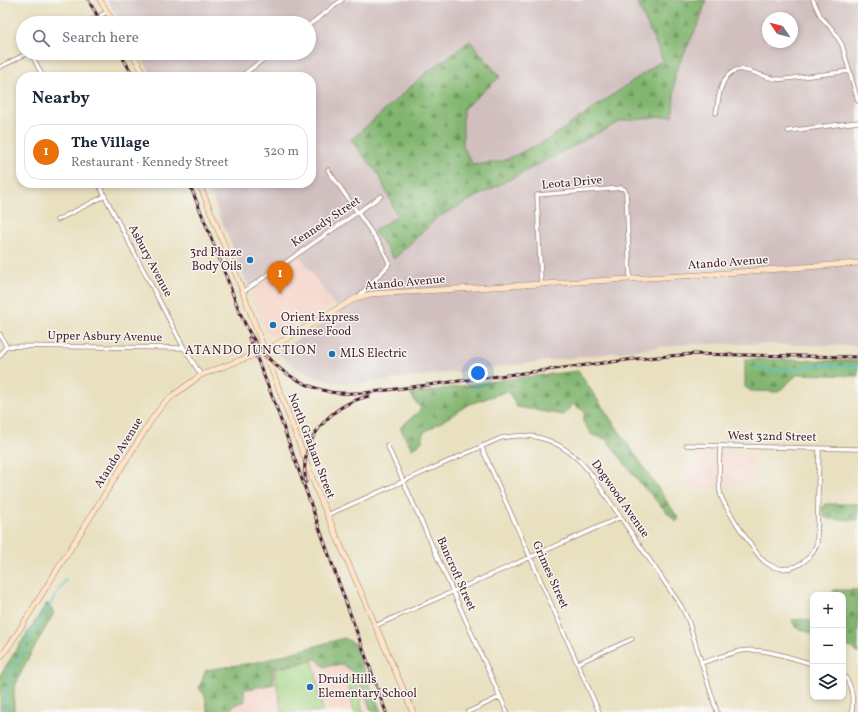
<!DOCTYPE html>
<html lang="en">
<head>
<meta charset="utf-8">
<style>
  body { margin:0; font-family:Vollkorn,serif; background:#f2f2f3; color:#1f2937 }
  .controls { position:absolute; right:12px; bottom:12px; display:grid; overflow:hidden; border-radius:8px; box-shadow:0 2px 6px #0003 }
  .controls button { width:36px; height:36px; display:grid; place-items:center; padding:0; border:0; border-bottom:1px solid #e0e1e3; background:#fff; color:#1f2937; font:20px sans-serif }
  .compass { position:absolute; left:762px; top:12px; width:36px; height:36px; border-radius:50%; background:#fff; box-shadow:0 2px 6px #0003; rotate:305deg }
  .you { position:absolute; left:478px; top:373px; width:14px; height:14px; margin:-10px; border:3px solid #fff; border-radius:50%; background:#1a73e8; box-shadow:0 0 0 6px #1a73e833 }
  .badge { display:grid; place-items:center; width:26px; height:26px; border-radius:50%; background:#ea580c; color:#fff; font-size:13px; font-weight:700 }
  .pin { position:absolute; translate:-50% -33px; filter:drop-shadow(0 1px 2px #0008) }
  .pin::after { content:''; position:absolute; top:21px; width:14px; height:12px; background:inherit; clip-path:polygon(0 0,100% 0,50% 100%) }
  .list { margin:0; padding:0; list-style:none }
  h2 { display:flex; justify-content:space-between; align-items:center; height:52px; margin:0; padding:0 16px; font-size:17px }
  h2 small { font-size:13px; font-weight:400; color:#747a83 }
  .list li { display:grid; grid-template-columns:26px 1fr auto; gap:12px; align-items:center; box-sizing:border-box; height:56px; margin:0 8px 8px; padding:0 8px; border:1px solid #e0e1e3; border-radius:16px }
  .list b { display:block; font-size:15px; white-space:nowrap }
  .list p { margin:0; font-size:13px; white-space:nowrap; color:#747a83 }
  .list em { font-size:13px; font-style:normal; color:#747a83 }
  .icon { flex:none; width:22px; height:22px; fill:none; stroke:currentColor; stroke-width:2; stroke-linecap:round; stroke-linejoin:round }
  .map { position:relative; flex:none; width:858px; height:712px; overflow:hidden }
  .search { position:absolute; background:#fff; box-shadow:0 2px 6px #0003; left:16px; top:16px; width:300px; height:44px; display:flex; align-items:center; gap:10px; box-sizing:border-box; padding:0 14px; border-radius:22px; color:#747a83; font-size:15px }
  .panel { position:absolute; background:#fff; box-shadow:0 2px 6px #0003; left:16px; top:72px; width:300px; height:116px; border-radius:16px }
  .map>svg:first-child { display:block }
  .built { fill:#f6d1c5 }
  .industrial { fill:#d1bfbf; fill-rule:evenodd }
  .grass { fill:url(#grass-tufts); stroke:#767a56 }
  .forest { fill:url(#forest-firs); stroke:#666a4e }
  .pitch { fill:#a3d482; stroke:#767a56 }
  .lines { fill:none; stroke-linecap:round; stroke-linejoin:round }
  .stream { stroke:#53c0ca; stroke-width:1.5 }
  .minor-casing { stroke:#9a8075; stroke-width:5 }
  .secondary-casing { stroke:#9a8075; stroke-width:6 }
  .minor { stroke:#fff; stroke-width:3.5 }
  .secondary { stroke:#fee4c6; stroke-width:5 }
  .rail-casing { stroke:#4a1f2b; stroke-width:3 }
  .rail { stroke:#f6f6f2; stroke-width:1.5; stroke-dasharray:4.5; stroke-linecap:butt }
  .poi-dot { fill:#1f6fb2; stroke:#f6f6f2; stroke-width:1.5 }
  .labels { text-anchor:middle; dominant-baseline:central; stroke-width:3; stroke-linejoin:round; paint-order:stroke }
  .street-label { font-size:12px; fill:#4a1f2b; stroke:#f6f6f2 }
  .poi-label { font-size:12px; fill:#4a1f2b; stroke:#f6f6f2; text-anchor:start }
  .neighbourhood-label { font-size:13px; letter-spacing:1px; fill:#4a1f2b; stroke:#f6f6f2 }
</style>
</head>
<body>
<div class="map">
<svg width="858" height="712" viewBox="0 0 858 712">
  <defs>
    <pattern id="grass-tufts" width="24" height="20" patternUnits="userSpaceOnUse"><rect width="24" height="20" fill="#a3d482"/><path d="M3 7l-1-3M5 7V3M7 7l1-3M15 17l-1-3M17 17v-4M19 17l1-3" fill="none" stroke="#8eb670"/></pattern>
    <pattern id="forest-firs" width="22" height="20" patternUnits="userSpaceOnUse"><rect width="22" height="20" fill="#82b670"/><path d="M5 1l3.5 6h-7zM16 11l3.5 6h-7z" fill="#6c935c"/></pattern>
  </defs>
  <rect width="100%" height="100%" fill="#f6f6f2"/>
  <filter id="ink" filterUnits="userSpaceOnUse"><feTurbulence type="fractalNoise" baseFrequency=".025" numOctaves="2"/><feDisplacementMap in="SourceGraphic" scale="8" xChannelSelector="R" yChannelSelector="G"/><feConvolveMatrix kernelMatrix="1 2 1 2 8 2 1 2 1" color-interpolation-filters="sRGB"/></filter>
  <filter id="wash" filterUnits="userSpaceOnUse"><feTurbulence type="fractalNoise" baseFrequency=".012" numOctaves="4" result="noise"/><feDisplacementMap in="SourceGraphic" scale="16" xChannelSelector="R" yChannelSelector="G"/><feGaussianBlur stdDeviation="0.9" result="paint"/><feColorMatrix in="noise" values="0 0 0 0 0 0 0 0 0 0 0 0 0 0 0 0 0 1.4 0 .05"/><feComposite in="paint" operator="in"/></filter>
  <g filter="url(#wash)">
    <rect width="100%" height="100%" fill="#e9e0bf"/>
    <path class="built" d="M300,256L334,303L291,327V329L280,335L274,336L268,333L266,331L250,290Z
      M705,452L752,453V484L716,482V489H686L688,464H699V456Z
      M316,659L324,667L342,664L356,674L373,712H228L235,705L244,690L272,668Z"/>
    <path class="industrial" d="M107,0H858V346L747,344H686L365,383H350L332,381L313,376L295,367L277,353L280,350L340,313L300,256L250,290L209,190L211,189L208,183H311V77H153L139,53H309V23H121ZM768,18H792V42H768Z"/>
    <path class="grass" d="M356,677L362,709L365,712H354L347,679Z"/>
    <path class="forest" d="M636,0H706L700,20L675,73L673,116L621,121L438,217L394,259L374,231L397,216L379,175L351,140L426,73L470,41L500,77L463,109V147L473,165L503,161L549,139L663,60Z
      M745,359L858,361V376L798,374L778,392L751,391L745,387Z
      M578,371L679,519L676,522L638,481L606,439L592,435L583,422L585,412L573,404L563,415L517,407L508,391L470,404L423,433L422,442L412,449L400,428L421,409L410,394L508,379Z
      M825,504H858V520L829,519L824,517L822,508Z
      M834,590H858V654L851,648L843,645V595H831Z
      M47,603L54,613L25,664L14,689V712H0V675Z
      M802,619L813,622V634L795,627L792,620Z
      M344,638L353,643L381,712H373L371,710L356,674L342,664L324,667L316,659L272,668L274,684L244,690L245,701L235,705L228,712H208L205,696L199,688L206,670L258,662Z"/>
    <path class="pitch" d="M313,661L323,712H282L274,669Z"/>
    <g class="lines">
      <path class="stream" d="M755,368L776,371L820,365L846,367L858,366
        M6,712C2,678 20,654 37,627C46,611 56,595 66,579"/>
    </g>
  </g>
  <g filter="url(#ink)">
    <g class="lines">
      <g class="minor-casing">
        <path id="minor" d="M813,0L821,17L833,30L842,45L858,101
          M86,23L107,12
          M309,25L342,0
          M31,53L43,77
          M0,67L28,53
          M240,77L272,53
          M716,113C719,98 719,77 736,70C744,67 765,78 777,79C785,80 793,78 801,77C817,75 833,73 850,71
          M788,131L858,122
          M328,170L381,246L389,262L388,266L357,298
          M98,183L184,348
          M57,220L105,196
          M541,284L537,195L622,188L624,189L626,192L630,279
          M243,292L381,196
          M0,334L6,346
          M0,356L6,346L184,348L201,375
          M387,445L507,712
          M686,445L858,449
          M481,446L599,712
          M720,446C720,461 717,482 721,496C724,506 757,556 765,562C785,577 809,565 817,543L819,448
          M327,515L501,438C538,430 565,443 589,471L681,606L688,620L717,712
          M375,626L621,517
          M578,663L632,639
          M701,663C714,659 727,654 740,651C764,647 790,658 813,664
          M843,675C853,685 853,698 852,712
          M468,712L500,697"/>
      </g>
      <g class="secondary-casing">
        <path id="secondary" d="M100,0L114,23
          M132,53L146,77
          M199,183L238,279L317,491L413,712
          M0,658L11,643L154,416L164,403L175,394L201,375L265,351L356,298L370,294L699,275L858,263"/>
      </g>
      <use href="#minor" class="minor"/>
      <use href="#secondary" class="secondary"/>
      <g class="rail-casing">
        <path id="rail" d="M88,0L102,23
          M120,53L134,77
          M189,183C202,214 214,245 226,276C234,296 240,317 251,335C267,365 298,385 330,392C341,394 353,393 364,393L635,359L692,354L858,357
          M249,338L274,401L340,586L386,712
          M306,482C298,441 330,405 369,396"/>
      </g>
      <use href="#rail" class="rail"/>
    </g>
  </g>
  <g class="poi-dot">
    <circle cx="250" cy="260" r="4"/>
    <circle cx="273" cy="325" r="4"/>
    <circle cx="332" cy="354" r="4"/>
    <circle cx="310" cy="687" r="4"/>
  </g>
  <g class="labels">
    <g class="street-label">
      <text transform="translate(572 183) rotate(-5)">Leota Drive</text>
      <text transform="translate(326 222) rotate(-34)">Kennedy Street</text>
      <text transform="translate(150 261) rotate(62)">Asbury Avenue</text>
      <text transform="translate(728 263) rotate(-4)">Atando Avenue</text>
      <text transform="translate(405 283) rotate(-5)">Atando Avenue</text>
      <text transform="translate(105 337) rotate(1)">Upper Asbury Avenue</text>
      <text transform="translate(772 437) rotate(1)">West 32nd Street</text>
      <text transform="translate(311 446) rotate(69)">North Graham Street</text>
      <text transform="translate(119 453) rotate(-58)">Atando Avenue</text>
      <text transform="translate(620 499) rotate(55)">Dogwood Avenue</text>
      <text transform="translate(456 574) rotate(66)">Bancroft Street</text>
      <text transform="translate(550 575) rotate(66)">Grimes Street</text>
    </g>
    <g class="poi-label">
      <text x="242" y="253" text-anchor="end">3rd Phaze<tspan x="242" dy="14">Body Oils</tspan></text>
      <text x="281" y="318">Orient Express<tspan x="281" dy="14">Chinese Food</tspan></text>
      <text x="340" y="354">MLS Electric</text>
      <text x="318" y="680">Druid Hills<tspan x="318" dy="14">Elementary School</tspan></text>
    </g>
    <g class="neighbourhood-label">
      <text x="251" y="351">ATANDO JUNCTION</text>
    </g>
  </g>
</svg>
<div class="controls">
<button>+</button>
<button>−</button>
<button><svg class="icon" aria-label="layers" viewBox="0 0 24 24"><path d="M12 4l9 5-9 5-9-5zM3 14l9 5 9-5"/></svg></button>
</div>
<svg class="compass" viewBox="-18 -18 36 36"><path d="M0-13l5 13h-10z" fill="#e53935"/><path d="M0 13l5-13h-10z" fill="#747a83"/></svg>
<div class="you"></div>
<div class="pin badge" style="left:280px;top:294px;background:#e8710a">1</div>
<div class="search"><svg class="icon" aria-label="search" viewBox="0 0 24 24"><circle cx="10" cy="10" r="6"/><path d="M15 15l6 6"/></svg>Search here</div>
<section class="panel">
<h2>Nearby<small></small></h2>
<ul class="list">
<li><span class="badge" style="background:#e8710a">1</span><div><b>The Village</b><p>Restaurant · Kennedy Street</p></div><em>320 m</em></li>
</ul>
</section>
</div>
</body>
</html>
